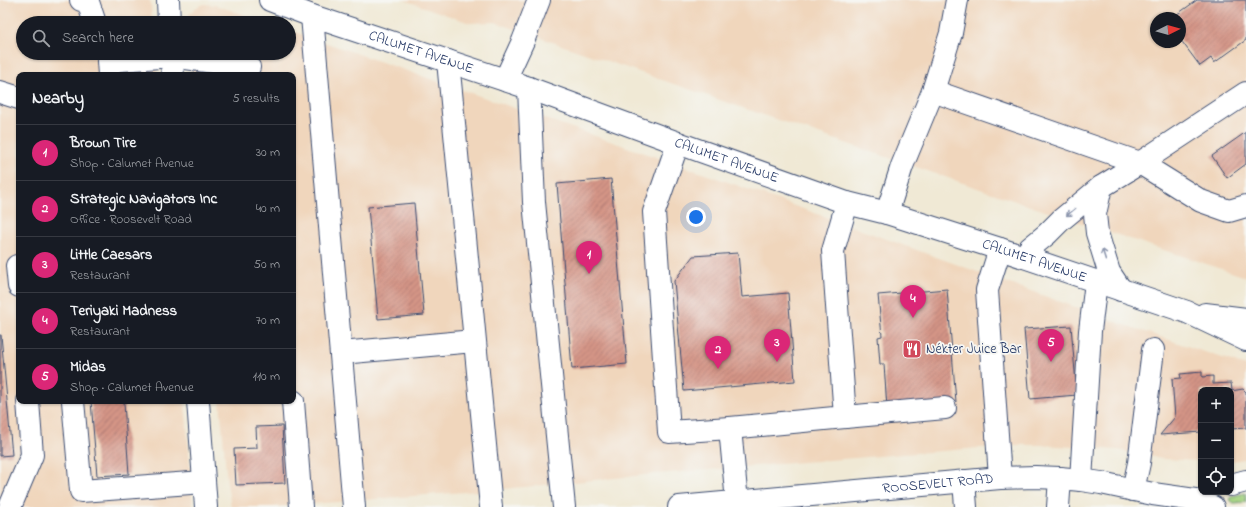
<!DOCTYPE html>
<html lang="en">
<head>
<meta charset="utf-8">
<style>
  body { margin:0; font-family:"Indie Flower",sans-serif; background:#242831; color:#f1f3f6 }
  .controls { position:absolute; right:12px; bottom:12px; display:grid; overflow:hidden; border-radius:8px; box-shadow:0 1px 3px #0004 }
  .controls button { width:36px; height:36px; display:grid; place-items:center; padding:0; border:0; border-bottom:1px solid #363941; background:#171b24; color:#f1f3f6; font:20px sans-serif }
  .compass { position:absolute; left:1150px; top:12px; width:36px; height:36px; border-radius:50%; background:#171b24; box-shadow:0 1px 3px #0004; rotate:85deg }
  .you { position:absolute; left:696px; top:217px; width:14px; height:14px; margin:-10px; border:3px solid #fff; border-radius:50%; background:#1a73e8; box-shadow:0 0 0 6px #1a73e833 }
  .badge { display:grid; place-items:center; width:26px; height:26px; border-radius:50%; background:#db2777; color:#fff; font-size:13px; font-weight:700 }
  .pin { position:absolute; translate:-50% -33px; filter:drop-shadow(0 1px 2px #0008) }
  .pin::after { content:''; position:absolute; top:21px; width:14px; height:12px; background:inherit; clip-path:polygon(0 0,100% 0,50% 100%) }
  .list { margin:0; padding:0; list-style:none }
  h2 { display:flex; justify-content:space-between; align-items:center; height:52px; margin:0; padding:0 16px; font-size:17px }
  h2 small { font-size:13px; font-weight:400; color:#9ea1a6 }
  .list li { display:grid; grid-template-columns:26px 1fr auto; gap:12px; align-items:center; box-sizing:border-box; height:56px; padding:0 16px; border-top:1px solid #363941 }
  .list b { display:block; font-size:15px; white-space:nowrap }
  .list p { margin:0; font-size:13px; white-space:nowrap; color:#9ea1a6 }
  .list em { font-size:13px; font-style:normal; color:#9ea1a6 }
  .icon { flex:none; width:22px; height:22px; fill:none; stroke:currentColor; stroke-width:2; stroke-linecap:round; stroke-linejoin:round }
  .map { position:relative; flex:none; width:1246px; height:507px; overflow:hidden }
  .search { position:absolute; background:#171b24; box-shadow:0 1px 3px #0004; left:16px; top:16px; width:280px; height:44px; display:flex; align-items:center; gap:10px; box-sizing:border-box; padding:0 14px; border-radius:22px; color:#9ea1a6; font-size:15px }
  .panel { position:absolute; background:#171b24; box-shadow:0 1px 3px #0004; left:16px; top:72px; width:280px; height:332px; border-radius:8px }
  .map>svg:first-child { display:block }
  .built { fill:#f0d6bc; fill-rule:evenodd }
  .grass { fill:url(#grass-dots); stroke:#618270 }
  .building { fill:url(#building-hatch) }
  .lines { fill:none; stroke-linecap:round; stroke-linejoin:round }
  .minor-casing { stroke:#3b4b70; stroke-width:24 }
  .major-casing { stroke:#3b4b70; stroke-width:24 }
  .minor { stroke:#fff; stroke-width:22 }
  .major { stroke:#fff; stroke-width:22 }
  .oneway { stroke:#8d97ae }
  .labels { text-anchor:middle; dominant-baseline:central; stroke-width:3.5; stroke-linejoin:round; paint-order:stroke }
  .street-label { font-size:14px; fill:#1b2f5e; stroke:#f6f6f2 }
  .poi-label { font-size:14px; fill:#1b2f5e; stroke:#f6f6f2; text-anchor:start }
</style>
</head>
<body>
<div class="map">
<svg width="1246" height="507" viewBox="0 0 1246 507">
  <defs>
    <pattern id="grass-dots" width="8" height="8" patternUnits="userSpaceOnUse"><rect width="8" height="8" fill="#a7d583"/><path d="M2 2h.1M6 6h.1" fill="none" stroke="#8fb774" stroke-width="1.8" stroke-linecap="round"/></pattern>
    <pattern id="building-hatch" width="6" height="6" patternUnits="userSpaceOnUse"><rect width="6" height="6" fill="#d49486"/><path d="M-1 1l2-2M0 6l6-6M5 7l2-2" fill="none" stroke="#ab7971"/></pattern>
  </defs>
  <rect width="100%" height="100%" fill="#f6f6f2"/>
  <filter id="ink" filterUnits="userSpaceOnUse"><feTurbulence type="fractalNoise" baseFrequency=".025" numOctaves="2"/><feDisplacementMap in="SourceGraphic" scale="8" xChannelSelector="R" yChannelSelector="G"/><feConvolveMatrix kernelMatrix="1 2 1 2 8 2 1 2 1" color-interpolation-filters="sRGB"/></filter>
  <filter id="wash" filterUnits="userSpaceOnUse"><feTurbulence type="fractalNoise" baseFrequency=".012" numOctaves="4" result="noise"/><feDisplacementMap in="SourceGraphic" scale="16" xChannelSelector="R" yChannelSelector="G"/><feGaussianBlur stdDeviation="0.9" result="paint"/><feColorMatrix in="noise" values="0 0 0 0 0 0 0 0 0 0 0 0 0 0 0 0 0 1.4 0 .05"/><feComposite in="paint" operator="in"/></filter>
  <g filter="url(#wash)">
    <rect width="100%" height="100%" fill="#f0e9d5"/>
    <path class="built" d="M0,0H149L151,3L152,23H23V53H155L157,75H19V401H185L193,507H0Z
      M404,0H1246V277L1042,210L769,117L495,22L470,23ZM1156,18H1180V42H1156Z
      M204,4L215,5L268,23H187L190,13L197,7Z
      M289,30L728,182L1122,324L1246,366V459L1231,461V390H1201V461L1165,459L1118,450L1042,445H1017L655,474L503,489L273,507H231L227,483L220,401H293V75H192L190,53H289Z"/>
    <path class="grass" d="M1246,493V502L1234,503L1230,500L1232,496Z"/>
    <g id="blocks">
      <path class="building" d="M1197,0H1246V40L1214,63L1211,58L1200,66L1180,39V18H1172Z
        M1246,132V164L1227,178L1212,156Z
        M611,179L627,364L572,369L557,184Z
        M414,203L424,315L378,319L368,207Z
        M738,253L742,297L788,293L795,381L684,391L674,281L693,256Z
        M947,289L956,402L887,408L884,364H880L878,337L882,336L878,295Z
        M1071,326L1077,395L1030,399L1024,329Z
        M0,335H1L12,455L0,456Z
        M1202,372V377L1213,376V384L1231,383L1232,390H1201V432L1160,435L1175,417L1172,379L1181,378L1180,374Z
        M1243,389L1246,392V428L1231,429V391Z
        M91,401H127V402L124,403L129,474L97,476Z
        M282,426L285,483L236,485L234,449L257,448L256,427Z"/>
    </g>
  </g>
  <g filter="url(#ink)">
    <use href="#blocks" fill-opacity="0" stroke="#3b4b70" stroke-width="1"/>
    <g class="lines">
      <g class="minor-casing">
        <g id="minor">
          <path d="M81,0L88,2L95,23"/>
          <path d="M168,0L169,23"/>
          <path d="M312,16L354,507"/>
          <path d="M171,53L173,75"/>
          <path d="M448,61L491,507"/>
          <path d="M109,75L108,61L172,56L249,67"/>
          <path d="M505,80L523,41L539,0"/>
          <path d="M529,88L534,202L564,507"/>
          <path d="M933,91L1140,163L1201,201L1229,211L1246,206"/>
          <path d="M0,92L19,98"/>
          <path d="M678,143L654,212L669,432L730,428L845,417L833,251L847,203"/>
          <path d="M1101,187L1095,214L1097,233L1109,272L1121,290"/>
          <path d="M887,213L902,166L933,91L951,33L957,0"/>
          <path d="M1024,257L1030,248L1047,234L1061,220L1101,187L1140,163L1246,93"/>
          <path d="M19,266H17L19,286"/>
          <path d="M341,353L474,341"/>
          <path d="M73,401L81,491L204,482"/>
          <path d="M198,401L206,507"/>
          <path d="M293,401L301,507"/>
          <path d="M845,417L945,408"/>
          <path d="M730,428L737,502"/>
          <path d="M1000,478L987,290L1000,249"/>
          <path d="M1081,480L1090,331L1096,282"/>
          <path d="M964,481L966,507"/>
          <path d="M1231,485L1246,481"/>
          <path d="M1133,490L1139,463L1153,350"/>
          <path d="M10,507L32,455L28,401"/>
          <path id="s1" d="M679,507L1000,478L1035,477L1060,478L1081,480L1101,483L1153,494L1195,500L1213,507"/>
          <path d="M1058,507L1060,478"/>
        </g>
      </g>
      <g class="major-casing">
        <g id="major">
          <path id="s2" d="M270,0L312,16L529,88L678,143L847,203L887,213L1000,249L1187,312L1246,340"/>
          <path d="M1205,314L1246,319"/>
        </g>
      </g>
      <use href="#minor" class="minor"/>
      <use href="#major" class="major"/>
    </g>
    <defs><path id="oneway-shaft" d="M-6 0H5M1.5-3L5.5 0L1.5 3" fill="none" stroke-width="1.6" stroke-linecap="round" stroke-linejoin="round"/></defs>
    <g class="oneway">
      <use href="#oneway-shaft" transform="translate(1071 212) rotate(141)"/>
      <use href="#oneway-shaft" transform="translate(1104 255) rotate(-108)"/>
    </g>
  </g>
  <defs>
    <g id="restaurant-square" transform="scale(1)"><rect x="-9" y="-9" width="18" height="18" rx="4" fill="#d1495b" stroke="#f6f6f2"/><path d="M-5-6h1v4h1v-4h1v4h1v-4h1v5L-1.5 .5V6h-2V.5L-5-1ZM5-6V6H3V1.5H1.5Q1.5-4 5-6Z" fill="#fff"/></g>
  </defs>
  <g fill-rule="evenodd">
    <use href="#restaurant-square" x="912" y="349"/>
  </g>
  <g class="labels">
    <g class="street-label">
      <text stroke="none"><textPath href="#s2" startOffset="160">CALUMET AVENUE</textPath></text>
      <text stroke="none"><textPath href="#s2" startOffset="484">CALUMET AVENUE</textPath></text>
      <text stroke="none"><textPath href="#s2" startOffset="808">CALUMET AVENUE</textPath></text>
      <text stroke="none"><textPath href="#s1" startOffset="260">ROOSEVELT ROAD</textPath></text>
    </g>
    <g class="poi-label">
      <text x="926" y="349">Nékter Juice Bar</text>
    </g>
  </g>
</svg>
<div class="controls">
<button>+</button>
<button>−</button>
<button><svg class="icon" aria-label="locate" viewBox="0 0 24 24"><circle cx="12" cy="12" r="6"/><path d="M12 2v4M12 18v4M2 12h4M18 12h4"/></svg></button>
</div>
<svg class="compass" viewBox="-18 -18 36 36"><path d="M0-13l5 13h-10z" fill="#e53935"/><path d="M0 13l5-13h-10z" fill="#9ea1a6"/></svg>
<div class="you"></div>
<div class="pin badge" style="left:589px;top:274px">1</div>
<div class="pin badge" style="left:718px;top:369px">2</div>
<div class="pin badge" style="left:777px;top:362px">3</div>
<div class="pin badge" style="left:913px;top:318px">4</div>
<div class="pin badge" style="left:1051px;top:362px">5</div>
<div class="search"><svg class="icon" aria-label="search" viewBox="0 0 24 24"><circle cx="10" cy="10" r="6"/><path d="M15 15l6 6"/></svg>Search here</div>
<section class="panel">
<h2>Nearby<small>5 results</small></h2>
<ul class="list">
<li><span class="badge">1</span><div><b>Brown Tire</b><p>Shop · Calumet Avenue</p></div><em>30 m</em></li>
<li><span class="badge">2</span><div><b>Strategic Navigators Inc</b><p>Office · Roosevelt Road</p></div><em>40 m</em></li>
<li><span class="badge">3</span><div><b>Little Caesars</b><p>Restaurant</p></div><em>50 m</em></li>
<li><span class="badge">4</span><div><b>Teriyaki Madness</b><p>Restaurant</p></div><em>70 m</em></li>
<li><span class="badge">5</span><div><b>Midas</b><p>Shop · Calumet Avenue</p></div><em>110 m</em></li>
</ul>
</section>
</div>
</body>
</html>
